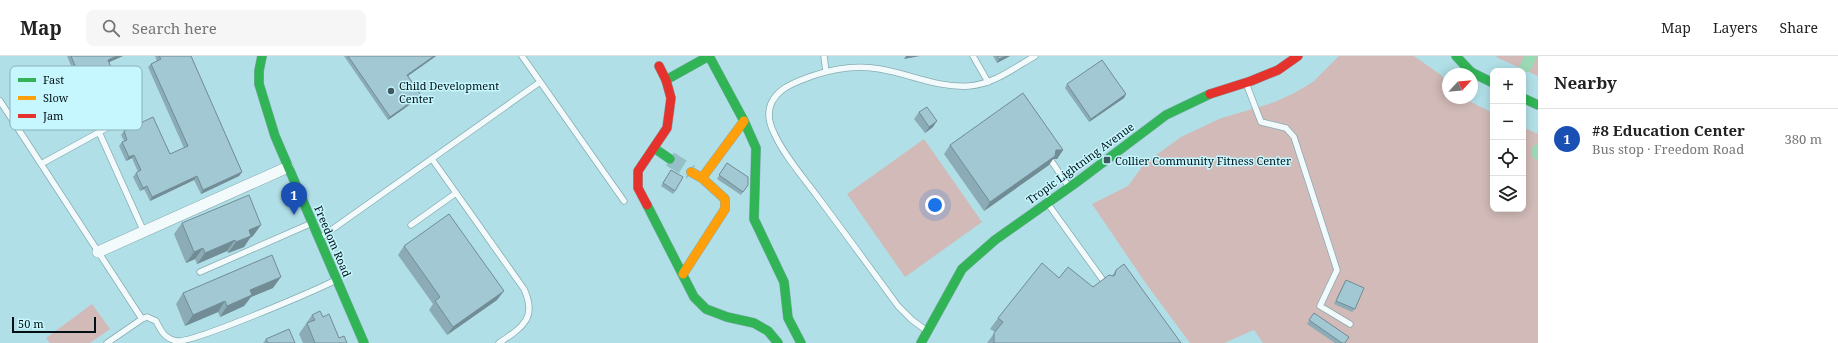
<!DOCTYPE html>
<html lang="en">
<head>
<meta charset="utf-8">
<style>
  body { margin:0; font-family:"Noto Serif",serif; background:#f6f6f6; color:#222 }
  .controls { position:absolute; right:12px; top:12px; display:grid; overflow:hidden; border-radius:8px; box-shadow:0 2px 10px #0003 }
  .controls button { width:36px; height:36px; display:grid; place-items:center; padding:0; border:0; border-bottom:1px solid #e0e0e0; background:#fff; color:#222; font:20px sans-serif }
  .compass { position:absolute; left:1442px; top:12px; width:36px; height:36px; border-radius:50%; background:#fff; box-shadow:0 2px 10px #0003; rotate:64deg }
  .scale { position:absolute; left:12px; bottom:10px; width:84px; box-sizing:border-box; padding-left:4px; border:2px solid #001014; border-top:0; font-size:11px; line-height:14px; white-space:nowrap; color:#001014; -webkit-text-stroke:3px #c6f6fe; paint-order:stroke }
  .you { position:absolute; left:935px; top:149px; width:14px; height:14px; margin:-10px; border:3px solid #fff; border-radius:50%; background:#1a73e8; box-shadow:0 0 0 6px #1a73e833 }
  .badge { display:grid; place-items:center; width:26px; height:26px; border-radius:50%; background:#7c3aed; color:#fff; font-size:13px; font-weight:700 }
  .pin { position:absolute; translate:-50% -33px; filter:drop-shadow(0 1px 2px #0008) }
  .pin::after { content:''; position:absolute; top:21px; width:14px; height:12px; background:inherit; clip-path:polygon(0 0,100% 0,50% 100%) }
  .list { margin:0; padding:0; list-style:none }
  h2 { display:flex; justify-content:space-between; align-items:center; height:52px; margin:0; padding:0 16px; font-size:17px }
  h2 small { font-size:13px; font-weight:400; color:#767676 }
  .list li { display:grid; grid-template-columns:26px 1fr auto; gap:12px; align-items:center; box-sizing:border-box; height:60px; padding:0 16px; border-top:1px solid #e0e0e0 }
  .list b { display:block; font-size:15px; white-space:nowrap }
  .list p { margin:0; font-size:13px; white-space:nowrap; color:#767676 }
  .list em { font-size:13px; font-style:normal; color:#767676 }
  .icon { flex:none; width:22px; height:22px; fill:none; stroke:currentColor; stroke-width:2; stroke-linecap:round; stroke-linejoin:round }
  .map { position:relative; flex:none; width:1538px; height:287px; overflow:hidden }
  header { display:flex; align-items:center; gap:24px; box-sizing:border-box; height:56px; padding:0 20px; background:#fff; border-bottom:1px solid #e0e0e0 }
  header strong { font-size:19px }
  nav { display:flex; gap:22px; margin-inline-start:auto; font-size:14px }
  .search { width:280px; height:36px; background:#f6f6f6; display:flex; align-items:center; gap:10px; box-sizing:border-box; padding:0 14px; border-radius:8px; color:#767676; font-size:15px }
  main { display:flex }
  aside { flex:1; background:#fff }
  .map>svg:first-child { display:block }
  .green { fill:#d1bab7 }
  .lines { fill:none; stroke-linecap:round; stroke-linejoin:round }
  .canal { stroke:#9bd9b4; stroke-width:12 }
  .secondary-tunnel { stroke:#96c0c7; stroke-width:15; stroke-dasharray:15 8; stroke-linecap:butt }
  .lane-casing { stroke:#87acb2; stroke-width:7 }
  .street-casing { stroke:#87acb2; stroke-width:12 }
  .fast-casing { stroke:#87acb2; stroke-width:10 }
  .slow-casing { stroke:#87acb2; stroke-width:10 }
  .jam-casing { stroke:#87acb2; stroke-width:10 }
  .lane { stroke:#f3fafb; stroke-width:5.5 }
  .street { stroke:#f3fafb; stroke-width:11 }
  .fast { stroke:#30b455; stroke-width:9 }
  .slow { stroke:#ff9f0a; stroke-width:9 }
  .jam { stroke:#e5322d; stroke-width:9 }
  .wall { fill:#8bacb6 }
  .shaded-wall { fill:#718c94 }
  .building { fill:#a2c8d4; stroke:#718c94 }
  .poi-dot { fill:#3e585e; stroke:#c6f6fe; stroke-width:1.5 }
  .labels { text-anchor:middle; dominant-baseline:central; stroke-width:3; stroke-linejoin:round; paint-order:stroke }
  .poi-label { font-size:11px; fill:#001014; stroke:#c6f6fe; text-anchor:start }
  .street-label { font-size:11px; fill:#001014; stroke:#c6f6fe }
  .key { fill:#c6f6fe; stroke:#8bb1b8; stroke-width:1 }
  .key-label { font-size:11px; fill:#001014 }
</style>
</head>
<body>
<header>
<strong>Map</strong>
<div class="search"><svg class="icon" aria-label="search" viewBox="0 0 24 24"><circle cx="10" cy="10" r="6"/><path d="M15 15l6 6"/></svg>Search here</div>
<nav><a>Map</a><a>Layers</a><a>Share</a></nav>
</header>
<main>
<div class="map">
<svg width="1538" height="287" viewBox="0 0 1538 287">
  <rect width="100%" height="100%" fill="#b1dfe7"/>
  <path class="green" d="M1339,0H1414L1441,19L1448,28V42H1463L1493,57V153H1523V71L1538,78V287H1263L1254,274L1224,287H1190L1147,229L1092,148L1128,130L1144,108L1181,81L1219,63L1275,46L1296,36L1313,26Z
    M1496,0H1538V20L1498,2Z
    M924,83L982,166L905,221L847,138Z
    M92,248L110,273L90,287H50L46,282Z"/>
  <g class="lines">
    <path class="canal" d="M1526,10L1531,0
      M1538,94V98"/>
    <path class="secondary-tunnel" d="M670,103L691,116"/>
    <g class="lane-casing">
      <path id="lane" d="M522,0L624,145
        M824,0L826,16
        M973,0L988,26
        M1246,27L1261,66L1286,72L1294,81L1337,214L1320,250L1350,268
        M0,45L142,263L107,287
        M99,76L144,176
        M432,103L524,233C538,263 521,272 499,287
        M1052,106L1069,131
        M41,108L134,57L133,25L128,14
        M1048,148L1105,227
        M411,169L456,137
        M320,182L540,26
        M200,216L312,167
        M142,263L147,261L156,265C161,275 165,283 177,285C193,287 314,235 336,224
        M927,275L912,264L898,250C871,213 844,176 817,140C803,121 783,98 774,77C766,61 767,46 782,34C791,27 804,23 815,19C836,12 858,9 880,13C910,18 938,32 969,30C994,28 1014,12 1035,0"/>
    </g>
    <g class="street-casing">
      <path id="street" d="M98,196L288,111"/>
    </g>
    <g class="fast-casing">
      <path id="fast" d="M262,0L259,15V28L275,80L364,287
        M709,0L744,65L756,92L754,163L784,226L788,262L801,287
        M1456,0L1471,16L1493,27
        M666,24L709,0
        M1523,42L1538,49
        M654,92L670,103
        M647,149L694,241L706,253L727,261L754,267L768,275L778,287
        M921,287L962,213L995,184L1077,126L1166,59L1210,38"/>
    </g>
    <g class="slow-casing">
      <path id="slow" d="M702,122L744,65
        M683,218L725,153V143L702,122L691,116"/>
    </g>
    <g class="jam-casing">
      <path id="jam" d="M1210,38L1251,25L1278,14L1298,0
        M647,149L638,132V115L667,72L671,42L666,24L659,10"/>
    </g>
    <use href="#lane" class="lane"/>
    <use href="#street" class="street"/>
    <use href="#fast" class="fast"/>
    <use href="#slow" class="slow"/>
    <use href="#jam" class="jam"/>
  </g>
  <path class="wall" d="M67,0H123L109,6L125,54L101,64L82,18L76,21Z
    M155,0H191L242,116L239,120L201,138L194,124L150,145L144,133L140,135L133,121L136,117L138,116L132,102L126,105L119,90L122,86L124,85L121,79L124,75L170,98L184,92L148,11L151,8L157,5Z
    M344,0H436L408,20L421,39L419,42L388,64Z
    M993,0H1010L997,7Z
    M1067,28L1126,38L1124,42L1089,66L1065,32Z
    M919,56L933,71L925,77L914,63Z
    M950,89L1063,94L1057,103H1053L1049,109L984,155L944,98Z
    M727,107L748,129L741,139L717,123Z
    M671,114L675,135L673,138L661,130Z
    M182,167L253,180L250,182L244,191L228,197L227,195L197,208L195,203L186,207L174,178Z
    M404,190L497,244L447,279L429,254L433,248L398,199Z
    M1116,214L1181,287H987L995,276L990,273L998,262L1059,222L1093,231L1112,220Z
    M1346,224L1355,253L1352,256L1334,248L1344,227Z
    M273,232L251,241L244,250L220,261L218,256L185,270L176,248L183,237Z
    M1314,257L1345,287H1335L1307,268Z
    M312,259L323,261L339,282L347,287H303L299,278Z
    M266,283L295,287H263Z"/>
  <path class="shaded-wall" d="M117,0H123L105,8L108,4Z
    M434,0H436L405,22L407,19Z
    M906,0H920L904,3Z
    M1006,0H1010L997,7L999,3Z
    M84,14L82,18L76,21L78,17Z
    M1126,38L1124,42L1089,66L1091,63Z
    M421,39L419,42L388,64L390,61Z
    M127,50L125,54L101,64L104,60Z
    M937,65L933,71L925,77L929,71Z
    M1056,94H1063L1057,103H1053L1049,109L984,155L990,146Z
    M134,99L132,102L126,105L129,101Z
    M242,116L239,120L201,138L203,134Z
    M197,120L194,124L150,145L152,141Z
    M147,130L144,133L140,135L143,132Z
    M261,169L253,180L250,182L244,191L228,197L236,186L249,174Z
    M235,184L227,195L197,208L205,197Z
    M203,192L195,203L186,207L194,196Z
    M281,221L273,232L251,241L244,250L220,261L227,250L250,234Z
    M504,235L497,244L447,279L453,271Z
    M225,245L218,256L185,270L193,259Z"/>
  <path class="building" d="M71,0H117L108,4L127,50L104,60L84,14L78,17Z
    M159,0H191L242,116L203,134L197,120L152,141L147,130L143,132L136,117L141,114L134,99L129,101L122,86L127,84L124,75L153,61L170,98L188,90L151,8L161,3Z
    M348,0H434L407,19L421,39L390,61Z
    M997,0H1006L999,3Z
    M1102,4L1126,38L1091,63L1067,28Z
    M1023,37L1063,94H1056L1055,100L990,146L950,89Z
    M927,51L937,65L929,71L919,56Z
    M727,107L748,121V129L743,136L719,119Z
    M671,114L683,121L675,135L663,127Z
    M249,139L261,169L249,174L251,180L236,186L235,184L205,197L203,192L194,196L182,167Z
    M449,158L504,235L453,271L435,245L440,241L404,190Z
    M272,199L281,221L250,234L252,239L227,250L225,245L193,259L183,237Z
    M1042,207L1059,222L1068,211L1093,231L1109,219L1113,220L1115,219L1116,214L1124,208L1181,287H994V277L1003,266L998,262Z
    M1346,224L1364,232L1355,253L1336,245Z
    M320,255L323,261L329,258L339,282L344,280L347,287H315L307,267L315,264L312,259Z
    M1314,257L1349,281L1345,287H1342L1309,264Z
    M289,273L295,287H268L266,283Z"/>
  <g class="poi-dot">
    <circle cx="391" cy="35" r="4"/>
    <rect x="1103" y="100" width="8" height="8" rx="2"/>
  </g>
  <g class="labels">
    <g class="poi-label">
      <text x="399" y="29">Child Development<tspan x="399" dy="13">Center</tspan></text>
      <text x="1115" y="104">Collier Community Fitness Center</text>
    </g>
    <g class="street-label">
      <text transform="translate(1080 107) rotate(-36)">Tropic Lightning Avenue</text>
      <text transform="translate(333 185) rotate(67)">Freedom Road</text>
    </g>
  </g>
  <rect x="10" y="10" width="132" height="64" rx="6" class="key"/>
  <rect x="18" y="22" width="18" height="4" fill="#30b455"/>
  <rect x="18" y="40" width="18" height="4" fill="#ff9f0a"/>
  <rect x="18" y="58" width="18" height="4" fill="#e5322d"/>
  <g class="key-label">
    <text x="43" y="28">Fast</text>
    <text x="43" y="46">Slow</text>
    <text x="43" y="64">Jam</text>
  </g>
</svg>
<div class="controls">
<button>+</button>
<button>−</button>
<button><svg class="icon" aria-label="locate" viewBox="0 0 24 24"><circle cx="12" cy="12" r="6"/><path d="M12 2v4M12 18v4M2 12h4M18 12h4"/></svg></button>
<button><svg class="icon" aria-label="layers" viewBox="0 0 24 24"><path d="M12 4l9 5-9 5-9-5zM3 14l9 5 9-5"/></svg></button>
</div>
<svg class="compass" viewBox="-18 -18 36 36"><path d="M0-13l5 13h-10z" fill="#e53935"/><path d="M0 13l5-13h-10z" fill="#767676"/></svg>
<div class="scale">50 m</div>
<div class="you"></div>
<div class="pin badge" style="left:294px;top:159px;background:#1a4fb4">1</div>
</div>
<aside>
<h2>Nearby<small></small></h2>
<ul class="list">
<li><span class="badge" style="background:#1a4fb4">1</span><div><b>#8 Education Center</b><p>Bus stop · Freedom Road</p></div><em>380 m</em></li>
</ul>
</aside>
</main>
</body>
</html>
